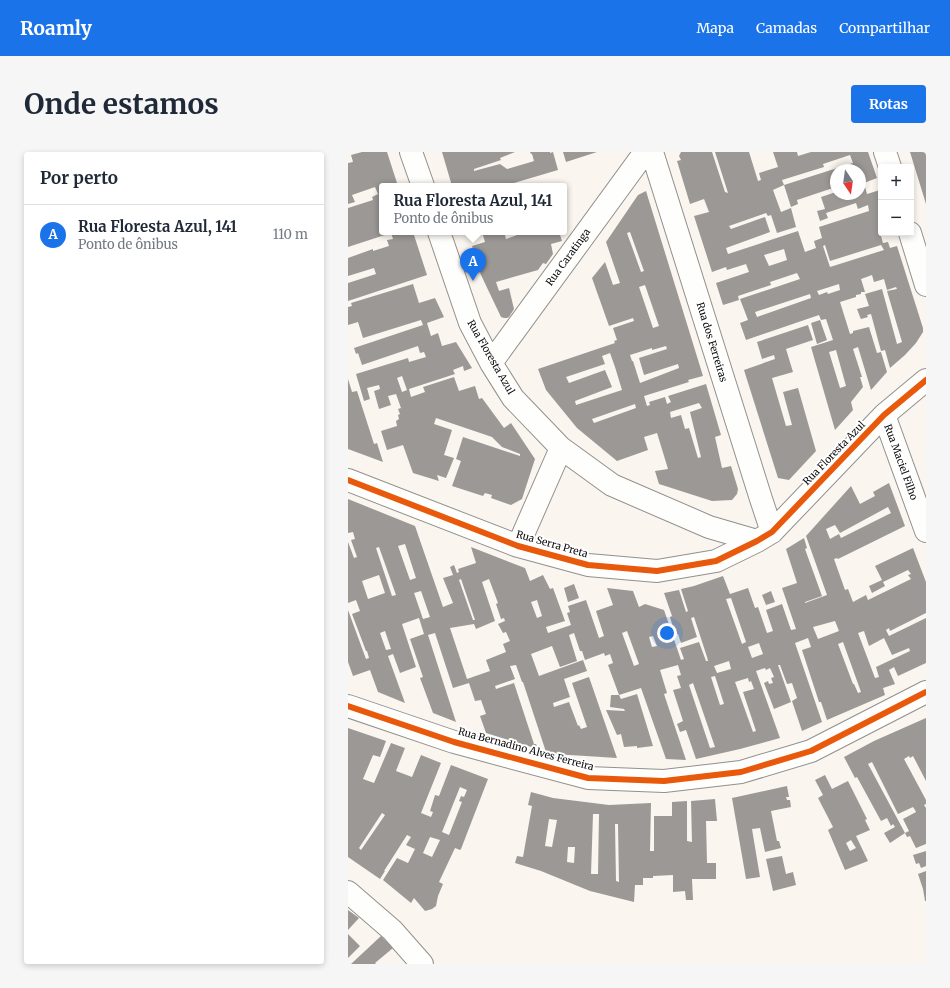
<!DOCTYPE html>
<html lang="pt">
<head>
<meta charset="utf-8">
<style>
  body { margin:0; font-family:Merriweather,serif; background:#f6f6f7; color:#1f2937 }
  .controls { position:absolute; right:12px; top:12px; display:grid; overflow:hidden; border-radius:4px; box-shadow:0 2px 6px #0003 }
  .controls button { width:36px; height:36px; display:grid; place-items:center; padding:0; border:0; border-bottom:1px solid #e0e1e3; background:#fff; color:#1f2937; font:20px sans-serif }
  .compass { position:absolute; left:482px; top:12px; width:36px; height:36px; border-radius:50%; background:#fff; box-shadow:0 2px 6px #0003; rotate:167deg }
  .you { position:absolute; left:319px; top:481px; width:14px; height:14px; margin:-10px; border:3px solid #fff; border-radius:50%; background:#1a73e8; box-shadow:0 0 0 6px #1a73e833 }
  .badge { display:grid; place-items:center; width:26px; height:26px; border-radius:50%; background:#1a73e8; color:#fff; font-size:13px; font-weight:700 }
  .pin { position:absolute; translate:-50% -33px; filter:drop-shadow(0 1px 2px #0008) }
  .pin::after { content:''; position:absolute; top:21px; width:14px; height:12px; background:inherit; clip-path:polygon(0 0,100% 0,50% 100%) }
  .popup { position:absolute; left:31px; top:31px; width:188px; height:52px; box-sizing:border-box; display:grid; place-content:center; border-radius:4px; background:#fff; filter:drop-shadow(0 1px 3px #0005); font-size:13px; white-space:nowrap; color:#747a83 }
  .popup b { font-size:15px; color:#1f2937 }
  .popup::after { content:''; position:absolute; left:50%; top:100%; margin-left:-8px; border:8px solid transparent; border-top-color:#fff }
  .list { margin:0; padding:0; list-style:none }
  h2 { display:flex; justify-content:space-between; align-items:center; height:52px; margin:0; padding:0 16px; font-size:17px }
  h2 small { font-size:13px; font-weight:400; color:#747a83 }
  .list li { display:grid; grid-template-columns:26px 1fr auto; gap:12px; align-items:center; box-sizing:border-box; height:60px; padding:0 16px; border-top:1px solid #e0e1e3 }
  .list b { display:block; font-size:15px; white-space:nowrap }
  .list p { margin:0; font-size:13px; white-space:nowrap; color:#747a83 }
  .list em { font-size:13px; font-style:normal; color:#747a83 }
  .map { position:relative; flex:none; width:578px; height:812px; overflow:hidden; border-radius:4px }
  header { display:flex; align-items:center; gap:24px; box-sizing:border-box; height:56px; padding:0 20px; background:#1a73e8; color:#fff }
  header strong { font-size:19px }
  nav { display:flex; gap:22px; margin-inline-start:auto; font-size:14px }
  .intro { display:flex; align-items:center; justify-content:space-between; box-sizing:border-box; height:96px; padding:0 24px }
  h1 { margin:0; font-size:28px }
  .button { padding:10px 18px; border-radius:4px; background:#1a73e8; color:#fff; font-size:14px; font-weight:700 }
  main { display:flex; gap:24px; padding:0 24px }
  aside { flex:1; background:#fff; border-radius:4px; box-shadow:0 2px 6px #0003 }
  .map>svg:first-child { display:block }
  .building { fill:#9c9895; fill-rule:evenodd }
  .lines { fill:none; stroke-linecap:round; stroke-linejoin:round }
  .minor-casing { stroke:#93908d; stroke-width:24 }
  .minor { stroke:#fefefc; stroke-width:22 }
  .cycleway-casing { stroke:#fff; stroke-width:8 }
  .cycleway { stroke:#e8590c; stroke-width:6 }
  .labels { text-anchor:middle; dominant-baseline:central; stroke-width:4; stroke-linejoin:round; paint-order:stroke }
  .street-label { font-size:10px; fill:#0b0b0b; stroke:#fff }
</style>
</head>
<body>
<header>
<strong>Roamly</strong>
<nav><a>Mapa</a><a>Camadas</a><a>Compartilhar</a></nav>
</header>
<div class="intro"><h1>Onde estamos</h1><a class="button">Rotas</a></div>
<main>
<aside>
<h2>Por perto<small></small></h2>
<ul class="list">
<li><span class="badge">A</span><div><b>Rua Floresta Azul, 141</b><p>Ponto de ônibus</p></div><em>110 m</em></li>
</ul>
</aside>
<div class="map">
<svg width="578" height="812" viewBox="0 0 578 812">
  <rect width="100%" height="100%" fill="#faf5ee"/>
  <path class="building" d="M14,0H39L50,34H34V80H65L79,123L0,149V131L28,122L26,116L0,124V106L25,97V99L41,94L39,88L45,87L43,81L0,95V56L25,48L24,45L30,42L27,35L4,43L7,50L0,52V11L5,10L3,3Z
    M94,0H167L152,6L153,8L126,17V19L152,12L159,17L183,10L186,9L184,2H183L182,0H202V1L205,0L210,18L156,34H104Z
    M215,0H249L218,10Z
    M333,0H364L377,40L380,41L367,0H401L410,29L413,28L411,21L430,15L425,0H449L450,4L463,0H520L529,26L516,31L519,42L532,38L533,81H541L533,84L535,91L540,90L542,96L549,94L575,176V180L568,191L557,203L542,216L537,198L533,199L523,162L519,163L520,165L513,167L512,165L509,157L521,154L517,142L534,137L549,192L554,190L539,139L549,137L548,135L539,138L536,127L526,130L524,123L513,127L517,140H513V142L508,143V145L492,150L502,182L505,181V179L521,175L529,201L533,200L539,220L523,238L510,195L505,197L514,225H512L515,235L503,250L505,258L487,278L463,195L485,188L478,167L473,168L471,163L398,188L392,171L400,168L392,147L452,127L449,121L422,130L423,133L390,144L391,148L375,153L368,131L401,120L398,112L379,118L378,115L364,120L346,64L361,60L356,47L342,52L329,9L333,8L331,4ZM502,3L505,11L436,33L434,28L476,15L475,12ZM488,18H512V42H488V40L473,45L477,57L469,59L472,69L480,66L478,61L508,51L510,57L520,53L521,59L471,75L474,86L466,89L468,96L457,100L450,79L380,102L378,96L422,80L417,65L383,77L381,74L418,61L420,64L423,63L429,81L448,75L443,56L433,60L425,38L436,33L443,55L450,52L449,48L488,35L487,29H488ZM477,93L482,109L533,93L536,98L482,115L475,94ZM436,97L439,108L421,114L416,103ZM491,132L492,138L480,142L479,140L471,143L469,139ZM462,142L463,146L409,165L407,160ZM488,198L498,234L492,236L481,200Z
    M562,0H578V52Z
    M298,39L355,224L340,228L341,230L296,244L299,254L302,253L301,250L317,245L319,252L323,250L320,244L358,232L373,283L367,285L374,316L383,314L390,337L389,342L384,348L364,349L311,332L307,319L320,317L309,281L296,285L300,298L269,309L229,276L198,238L190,217L267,191L266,189L269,188L265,176L286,169L285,166L261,174L244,126L257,110L265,133L272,131L258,90L290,43ZM282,80L296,119L293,120L279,81ZM297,133L311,174L305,176L291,135ZM318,194L319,197L291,206L296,223L330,212L331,216L292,231L285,209H284L282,203L304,196V198ZM262,201L267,215L274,238L228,253L227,249L264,235L257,218L221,231L218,225L257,212L254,204ZM351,251L354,256L342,260L353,305L350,306L341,276L337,277L333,263L323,266L322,260ZM287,252L288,256L246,271L244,267Z
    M134,80H167L157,83L158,87L178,80H211L214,89L203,92L205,102L198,112L195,111L190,118L148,130L151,139L161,136L166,157L161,165L159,166H156L153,165L133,123L124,94L137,90Z
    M65,132L71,151L87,146L96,165L79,171L83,184L90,181L94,194L108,190L124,216L116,219L115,214L105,218L107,222L61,237L63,245L77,240L75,235L106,225L111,239L127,234L131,247L134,246L156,276L163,271L187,307L174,347L163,353L143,346L144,343L137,341L135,344L104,334L113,309L108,307L115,285L172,304V302L154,295L144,285L88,266L86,272L104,278L96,303L106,306L98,326L89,323L91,329L65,321L55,293L39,298L33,279L49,274L48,269L51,267L50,263L52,262L50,257L53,256L48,242L40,244L43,253L31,257L26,239L32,237L31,233L19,236L22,247L16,249L8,222L60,206L61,210L78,205L76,200L72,201L70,194L14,213L10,201L8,202L6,196L75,173L73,168L15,186L10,170L0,173V155L4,154L3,151ZM54,224L59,238L54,240L49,226Z
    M472,168L479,188L469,192L463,171Z
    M460,173L465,188L438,197L445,220L424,226L438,274L444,273L435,240L450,236L468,299L441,328L430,326L396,218L427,207L426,203L414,207L409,190Z
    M0,227L4,240L9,239L26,292L29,291L35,310L0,297Z
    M541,331L557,374L490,407L489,406L486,407L497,438L500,437L505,450L518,443L520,448L563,427L560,423L563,422L560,418L535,430L537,434L524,441L521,434L534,428L527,414L565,396L578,430V461L542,479L541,476L538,478L541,484L578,466V511L550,524L546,515L541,518L547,532L535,536L537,543L479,568L473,550H471L454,498L463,495L460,486L447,491L474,570L454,579L444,549L449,546L444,531L439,532L432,513H430L443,550L426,557L416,531L420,529L421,532L425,531L423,526L426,525L422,516L418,518L417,516L408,519L432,586L392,597L348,607L338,578L332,580L329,572L335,569L325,538L333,536L329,524L333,523L330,513L312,518L319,541L316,542L338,608L318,607L293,536L271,543L260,513L265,511L262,502L257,504L256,501L237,508L234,499H232L226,481L221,483L229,509L212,515L204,494L183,502L191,524L235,508L239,519L216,527L222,545L205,551L206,555L221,550L230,574L231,573L233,577L239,575L224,531L241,525L269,606L206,602L198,600L175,530H174L168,513L162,514L167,527L147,534L148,537L166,531L186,592H188L190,597L138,581L132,564L138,562L133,548L127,549L121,531L105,536L87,481L80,483L108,570L85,561L72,526L75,525L62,487L76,482L71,466L54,472L68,515L52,521L45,502L40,504L57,551L30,540L22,518L5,524L0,510V458L18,507L21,506L19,499H18L4,462L12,459L8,448L0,451V390L6,406L9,405L3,388L7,387L5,380L0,381V347L67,374L95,455L105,451L95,426L105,423L102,415L106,413L109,421L111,420L110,417L128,411L123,395L177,416L182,429L195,423L202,437L205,436L217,469L198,475L200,481L223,473L219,461L222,460L220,454L238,448L251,486L256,484L248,459L265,453L259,436L285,439L291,455L297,452L316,458L333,508L336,507L332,496L351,490L358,509H360L359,505L346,465L343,466L349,485L333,491L330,482H327L322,465L324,464L316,441L331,438L338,460L340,459L333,437L346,434L375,424L382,442L400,436L407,456L410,455L419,481L425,479L418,458L434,452L443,478L448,477L434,436L449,431L438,397L456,386L459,396L457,397L474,444L457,450V451L479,443L458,384L503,334L512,352L527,344L525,340ZM540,355L543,361L493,386L491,382L482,387L478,377L487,373L492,381ZM57,392L68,426L62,428L50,394ZM31,395L48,443L44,444L28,396ZM31,423L37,441L20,447L14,429ZM113,427L124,459L127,468H125L111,428ZM141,427L150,451L148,452L153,467L156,466L157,469L150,472L155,481L158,480L162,489L155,492L158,500L138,508L142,519L119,527L102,476L126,472L128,477L147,469L134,430ZM73,439L82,465L75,467L66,441ZM383,446L398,490L394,492L378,447ZM189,448L194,464L189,466L183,450ZM487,469L491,479L470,487L465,475ZM37,479L43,497L38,498L32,481ZM279,479L291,512L286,514L274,481ZM516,479L521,494L536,486L544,503L561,496L562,499L528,515L531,525L527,526L510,481ZM305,484L309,494L304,495L301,485ZM495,490L513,540L510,541L506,532H505L490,492ZM411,491L415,502L404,506L400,495ZM381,509L383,517L369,521L366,514ZM367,524L376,552L372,553L363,525ZM400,526L401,530L403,529L406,537L395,540L408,579L405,580L387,530ZM345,531L367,595L362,596L341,533Z
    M226,432L231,446L220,450L216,436Z
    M423,439L427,450L418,453L414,443Z
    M289,542L305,594L289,596V594L276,595L273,582L269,583L258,558L277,559L276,557L262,555L263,543H271L273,547Z
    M578,566V629L565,604L562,606L561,604L556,607L578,648V652L576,653L578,656V692L568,696L562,684L559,685L557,681L542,691L536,681L547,675L545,672L543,674L539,666L533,669L509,625L507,626L496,605L526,589ZM524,610L550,662L565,655L567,658L568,660L555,667L561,679L557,681L520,612Z
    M0,576L38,589L32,605L25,603L15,627L26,631L43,591L57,596L48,619L64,625L73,603L93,611L73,661L83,665L85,660L82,659L87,643L91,644L103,613L140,627L113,697L112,698L107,696L91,730L95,732L90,744L88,754L84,757L77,759L66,746L63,751L35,728L49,706L60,711L67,697L58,693L63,685L59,683L36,719H37L32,727L0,705ZM112,635L119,638L116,645L113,644L111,649L114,650L101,683L94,680ZM34,661L37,663L13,698L11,696ZM82,685L92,688L84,705L75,701Z
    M477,623L484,637L500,629L519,667L517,668L522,678L508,684L520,709L497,718L480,678L485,675L470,646L475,643L467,628ZM503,688L508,696L502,699L498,691Z
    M439,634L441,645H438L439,648H442L443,655L423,659L429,689H431L433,696L417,700L412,676L404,677L412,725L398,727L384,646Z
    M183,640L205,646L261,653L303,651L302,699H306V664H324V650L339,649V689L344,690L343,649L367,647L369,669H358L359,711H368V727H344L345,748H338L337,739L325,740V723L305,724V726H295V733H287L286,750L242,739L193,719L167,711L169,704L175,705L184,654L180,653ZM245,662H251L250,722H243ZM201,667L209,668L204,695L197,694ZM267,672H270L271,730L268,729ZM220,695H227L226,711L219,710Z
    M578,699V714L573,716L571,711L568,712L565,703Z
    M434,704L438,722L445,720L448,733L425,739L418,707Z
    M578,719V749H577L575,737L570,722Z
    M0,758L11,766L0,778Z
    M0,782L12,794L0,806Z
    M33,784L45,796L27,811L28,812H3Z"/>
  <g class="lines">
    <g class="minor-casing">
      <path id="minor" d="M63,0L75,34
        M304,0L413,347L424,380
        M537,0L542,15
        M91,80L122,171L143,211L165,246L213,296L264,333L361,375L409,389
        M562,81L578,133
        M143,211L297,0
        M536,263L578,379
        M0,328L170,394L240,413L309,419L368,409L409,389L424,380L536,263L578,228
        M170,394L213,296
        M0,554L106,590L240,626L316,629L393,620L463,599L578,540
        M0,740L44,778L74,812"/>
    </g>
    <use href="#minor" class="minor"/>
    <g class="cycleway-casing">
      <path id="cycleway" d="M0,328L170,394L240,413L309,419L368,409L409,389L424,380L536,263L578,228
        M0,554L106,590L240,626L316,629L393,620L463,599L578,540"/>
    </g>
    <use href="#cycleway" class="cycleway"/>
  </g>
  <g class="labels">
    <g class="street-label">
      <text transform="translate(220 105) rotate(-54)">Rua Caratinga</text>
      <text transform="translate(364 190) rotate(73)">Rua dos Ferreiras</text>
      <text transform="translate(143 205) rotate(60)">Rua Floresta Azul</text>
      <text transform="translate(486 301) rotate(-46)">Rua Floresta Azul</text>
      <text transform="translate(553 310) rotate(70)">Rua Maciel Filho</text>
      <text transform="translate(204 392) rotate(16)">Rua Serra Preta</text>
      <text transform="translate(178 597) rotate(15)">Rua Bernadino Alves Ferreira</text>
    </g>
  </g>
</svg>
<div class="controls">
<button>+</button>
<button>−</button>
</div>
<svg class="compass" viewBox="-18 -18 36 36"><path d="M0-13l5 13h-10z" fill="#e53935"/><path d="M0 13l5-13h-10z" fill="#747a83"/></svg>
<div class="you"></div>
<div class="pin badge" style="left:125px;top:129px">A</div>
<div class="popup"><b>Rua Floresta Azul, 141</b>Ponto de ônibus</div>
</div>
</main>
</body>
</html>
